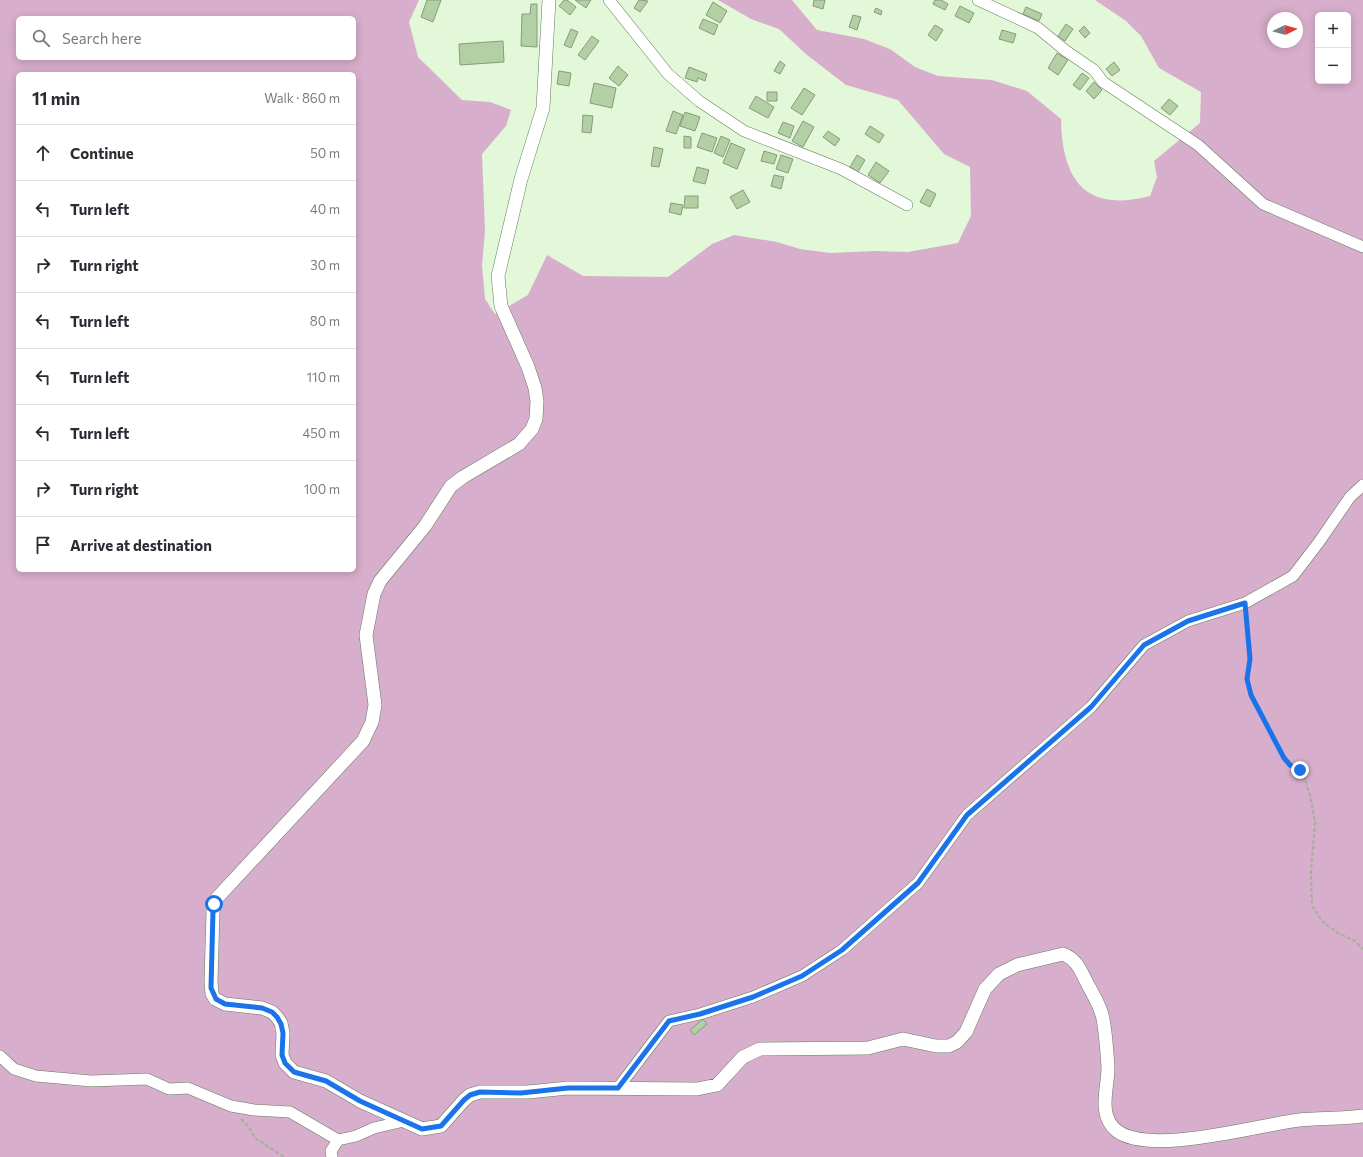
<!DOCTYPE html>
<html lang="en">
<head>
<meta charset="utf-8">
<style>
  body { margin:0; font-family:Commissioner,sans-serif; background:#f7f7f7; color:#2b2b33 }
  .controls { position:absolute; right:12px; top:12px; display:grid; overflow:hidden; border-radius:6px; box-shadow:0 2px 10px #0003 }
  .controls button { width:36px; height:36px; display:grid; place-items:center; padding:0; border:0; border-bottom:1px solid #e1e1e2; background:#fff; color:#2b2b33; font:20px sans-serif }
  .compass { position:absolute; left:1267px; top:12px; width:36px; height:36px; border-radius:50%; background:#fff; box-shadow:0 2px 10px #0003; rotate:85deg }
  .stop { position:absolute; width:12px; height:12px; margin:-9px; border:3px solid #1a73e8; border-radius:50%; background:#fff }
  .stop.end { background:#1a73e8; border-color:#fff; box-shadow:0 1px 4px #0008 }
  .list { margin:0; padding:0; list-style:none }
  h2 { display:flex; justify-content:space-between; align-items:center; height:52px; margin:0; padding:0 16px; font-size:17px }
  h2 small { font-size:13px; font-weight:400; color:#7c7c81 }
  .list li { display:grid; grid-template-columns:26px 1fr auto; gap:12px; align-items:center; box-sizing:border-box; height:56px; padding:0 16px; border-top:1px solid #e1e1e2 }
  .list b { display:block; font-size:15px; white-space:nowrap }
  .list em { font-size:13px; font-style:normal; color:#7c7c81 }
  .icon { flex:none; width:22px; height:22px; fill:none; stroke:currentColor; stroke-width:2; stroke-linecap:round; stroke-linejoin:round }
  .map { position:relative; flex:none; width:1363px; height:1157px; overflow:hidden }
  .search { position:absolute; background:#fff; box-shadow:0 2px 10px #0003; left:16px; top:16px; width:340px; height:44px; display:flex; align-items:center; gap:10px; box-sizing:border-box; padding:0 14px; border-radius:6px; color:#7c7c81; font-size:15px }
  .panel { position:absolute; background:#fff; box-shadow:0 2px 10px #0003; left:16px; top:72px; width:340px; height:500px; border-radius:6px }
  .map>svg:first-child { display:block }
  .green { fill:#d7aecb; fill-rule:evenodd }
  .building { fill:#b3cfa4; stroke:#889b7d }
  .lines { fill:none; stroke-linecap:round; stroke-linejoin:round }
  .minor-casing { stroke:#677a5d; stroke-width:12 }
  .tertiary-casing { stroke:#677a5d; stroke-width:14 }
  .path { stroke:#a1b299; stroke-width:2; stroke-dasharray:4 2; stroke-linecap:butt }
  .minor { stroke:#fff; stroke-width:11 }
  .tertiary { stroke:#fff; stroke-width:13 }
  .route { stroke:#1a73e8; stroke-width:5 }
</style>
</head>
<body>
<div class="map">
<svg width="1363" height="1157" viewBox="0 0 1363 1157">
  <rect width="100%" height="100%" fill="#e3f8d8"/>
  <path class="green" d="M0,0H419L409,22L418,57L462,100L490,102L511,110L506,126L482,154L485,230L482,266L485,299L495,314L528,295L547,255L583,276L668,277L712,244L734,235L777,242L800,249L830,253L875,251L908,252L958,243L971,216L970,167L944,154L898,100L846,85L807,55L779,29L751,19L718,0H792L817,30L864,39L890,49L915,67L938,76L992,80L1027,91L1061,119C1062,180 1085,213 1150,196L1157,177L1154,161L1200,123L1201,92L1159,68L1141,36L1126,21L1095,0H1363V1157H0ZM1318,15H1348V81H1318ZM18,18H354V58H18ZM1273,18H1297V42H1273ZM18,74H354V570H18Z"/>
  <path class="building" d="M427,0H441L433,22L421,17Z
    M564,0H567L576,7L570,15L559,6Z
    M575,0H591L586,8Z
    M639,0L648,1L640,12L634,8Z
    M814,0H825L823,9L813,6Z
    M935,0H941L948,4L945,10L933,4Z
    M713,2L727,11L720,23L706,15Z
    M531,4H537V47L521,46L522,14H530Z
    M960,6L974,13L969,23L955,16Z
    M1026,7L1042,14L1039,21L1023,14Z
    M876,8L882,11L881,15L874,12Z
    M853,15L861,17L857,30L849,27Z
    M703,19L718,25L714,35L699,28Z
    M1066,24L1073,29L1065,41L1058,36Z
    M935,25L943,30L936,41L928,35Z
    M1084,26L1090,33L1085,38L1079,31Z
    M571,29L578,32L571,48L564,45Z
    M1002,30L1016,34L1013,43L999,39Z
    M592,36L599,41L585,60L578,55Z
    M503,41L504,62L460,65L459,44Z
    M1057,53L1068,60L1058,75L1048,68Z
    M780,61L785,65L780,74L774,71Z
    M1114,62L1120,70L1112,76L1106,69Z
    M618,66L628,75L619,86L609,78Z
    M689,67L707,74L705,81L698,78L697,82L685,78Z
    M559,71L571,73L569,86L557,84Z
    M1082,73L1089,78L1080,90L1073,85Z
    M1094,82L1102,90L1094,99L1086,91Z
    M594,83L616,88L612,108L590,103Z
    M804,88L815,95L802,115L791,108Z
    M767,92H777V101H767Z
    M756,96L774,107L768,118L749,108Z
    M1169,99L1178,106L1170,115L1161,108Z
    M673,111L683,115L676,134L666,131Z
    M685,112L700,117L695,131L680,126Z
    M583,115L593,116L591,133L582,132Z
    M803,121L814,127L803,147L792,141Z
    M783,122L794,126L790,138L778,133Z
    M870,126L884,135L879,143L865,134Z
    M828,131L840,139L835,146L823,137Z
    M702,133L717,138L712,152L697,147Z
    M684,136L691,137V148H684Z
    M721,136L730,140L723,157L714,153Z
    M731,143L745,149L737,169L723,163Z
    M654,147L663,149L659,167L651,166Z
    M764,151L777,155L774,164L761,161Z
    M781,155L793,159L788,173L776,169Z
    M857,155L865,160L858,172L850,167Z
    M876,162L889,171L880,183L868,175Z
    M697,167L709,170L705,184L693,181Z
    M774,175L784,177L781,189L771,186Z
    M927,189L936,194L930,207L920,202Z
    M743,190L750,202L737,209L730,197Z
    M685,196H698V208H684Z
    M671,203L683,205L681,215L669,212Z
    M703,1019L707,1024L694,1035L690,1030Z"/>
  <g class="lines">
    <g class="minor-casing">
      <path id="minor" d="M609,0L668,74L699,101L744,131L841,169L907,205
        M978,0L1038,28L1066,51L1094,70L1103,82L1198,145L1263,204L1363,247
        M0,1056L14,1069L36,1076L91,1081L147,1079L169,1089L188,1088L231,1106L254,1110L290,1112L338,1140L331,1151L332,1157
        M618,1088L669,1021L700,1014L753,997L802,976L842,950L918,883L967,815L1091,707L1144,645L1188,621L1245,603L1293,576L1319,542L1350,497L1363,485
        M338,1140L356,1136L374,1128L404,1121"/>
    </g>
    <g class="tertiary-casing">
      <path id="tertiary" d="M549,0L543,108L521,179L498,276L501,306L528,367L535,388L537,401L536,419L532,429L519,444L463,477L451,486L425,526L380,581L374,594L366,635L375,705L372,722L363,741L217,898L213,911L211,982L212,994L215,999L225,1004L262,1008L272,1012L277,1017L281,1023L283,1033L282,1055L285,1063L294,1072L326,1081L360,1101L422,1129L441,1126L464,1100L470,1095L480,1092H528L568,1088L697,1089L717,1085L743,1057L760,1049L868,1048L903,1039L936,1046H949L957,1042L966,1032L985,989L999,974L1017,965L1063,954C1076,959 1080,969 1086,981C1092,993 1101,1006 1103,1019C1106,1035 1107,1052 1108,1068C1108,1088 1097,1115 1117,1131C1151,1156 1258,1125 1299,1120C1321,1118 1342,1119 1363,1116"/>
    </g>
    <path class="path" d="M1245,614L1250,659L1247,679L1251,695L1284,758L1290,765L1300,770L1306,782L1311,800L1315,822L1311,872L1312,906L1323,922L1338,933L1355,941L1363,949
      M241,1119L248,1126L255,1138L284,1157"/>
    <use href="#minor" class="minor"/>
    <use href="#tertiary" class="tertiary"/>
  </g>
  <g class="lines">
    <path class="route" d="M214,904L213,911L211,988L216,999L225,1004L262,1008L272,1012L277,1017L281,1024L283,1033L282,1055L285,1063L294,1072L326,1081L360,1101L422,1129L441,1126L464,1100L470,1095L480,1092L521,1093L568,1088H618L669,1021L700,1014L753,997L802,976L842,950L918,883L967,815L1091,707L1144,645L1188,621L1245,603L1250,659L1247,679L1251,695L1284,758L1290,765L1300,770"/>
  </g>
</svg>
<div class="controls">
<button>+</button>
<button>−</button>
</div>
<svg class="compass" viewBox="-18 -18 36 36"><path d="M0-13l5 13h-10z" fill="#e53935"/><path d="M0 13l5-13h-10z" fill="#7c7c81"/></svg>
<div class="stop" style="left:214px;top:904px"></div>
<div class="stop end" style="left:1300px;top:770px"></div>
<div class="search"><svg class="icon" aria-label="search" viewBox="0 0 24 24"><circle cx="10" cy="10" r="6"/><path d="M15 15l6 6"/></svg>Search here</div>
<section class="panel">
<h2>11 min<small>Walk · 860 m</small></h2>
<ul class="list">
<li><svg class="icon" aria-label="ahead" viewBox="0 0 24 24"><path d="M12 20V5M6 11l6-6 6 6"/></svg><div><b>Continue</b></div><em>50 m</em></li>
<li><svg class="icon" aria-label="left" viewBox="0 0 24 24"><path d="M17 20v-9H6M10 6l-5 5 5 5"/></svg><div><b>Turn left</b></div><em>40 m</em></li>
<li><svg class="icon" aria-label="right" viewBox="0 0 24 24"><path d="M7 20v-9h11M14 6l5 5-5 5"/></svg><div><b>Turn right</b></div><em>30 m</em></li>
<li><svg class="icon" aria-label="left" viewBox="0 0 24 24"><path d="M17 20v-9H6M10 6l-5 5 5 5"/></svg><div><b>Turn left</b></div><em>80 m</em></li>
<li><svg class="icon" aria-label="left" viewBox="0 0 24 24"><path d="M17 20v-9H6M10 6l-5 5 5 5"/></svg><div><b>Turn left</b></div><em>110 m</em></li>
<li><svg class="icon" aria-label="left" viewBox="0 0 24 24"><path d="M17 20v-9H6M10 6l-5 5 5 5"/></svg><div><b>Turn left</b></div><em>450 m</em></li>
<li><svg class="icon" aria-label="right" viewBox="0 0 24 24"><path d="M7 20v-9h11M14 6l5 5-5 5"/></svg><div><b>Turn right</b></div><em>100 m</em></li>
<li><svg class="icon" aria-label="arrive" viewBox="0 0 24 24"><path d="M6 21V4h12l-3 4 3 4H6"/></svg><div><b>Arrive at destination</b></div></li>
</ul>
</section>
</div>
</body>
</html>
